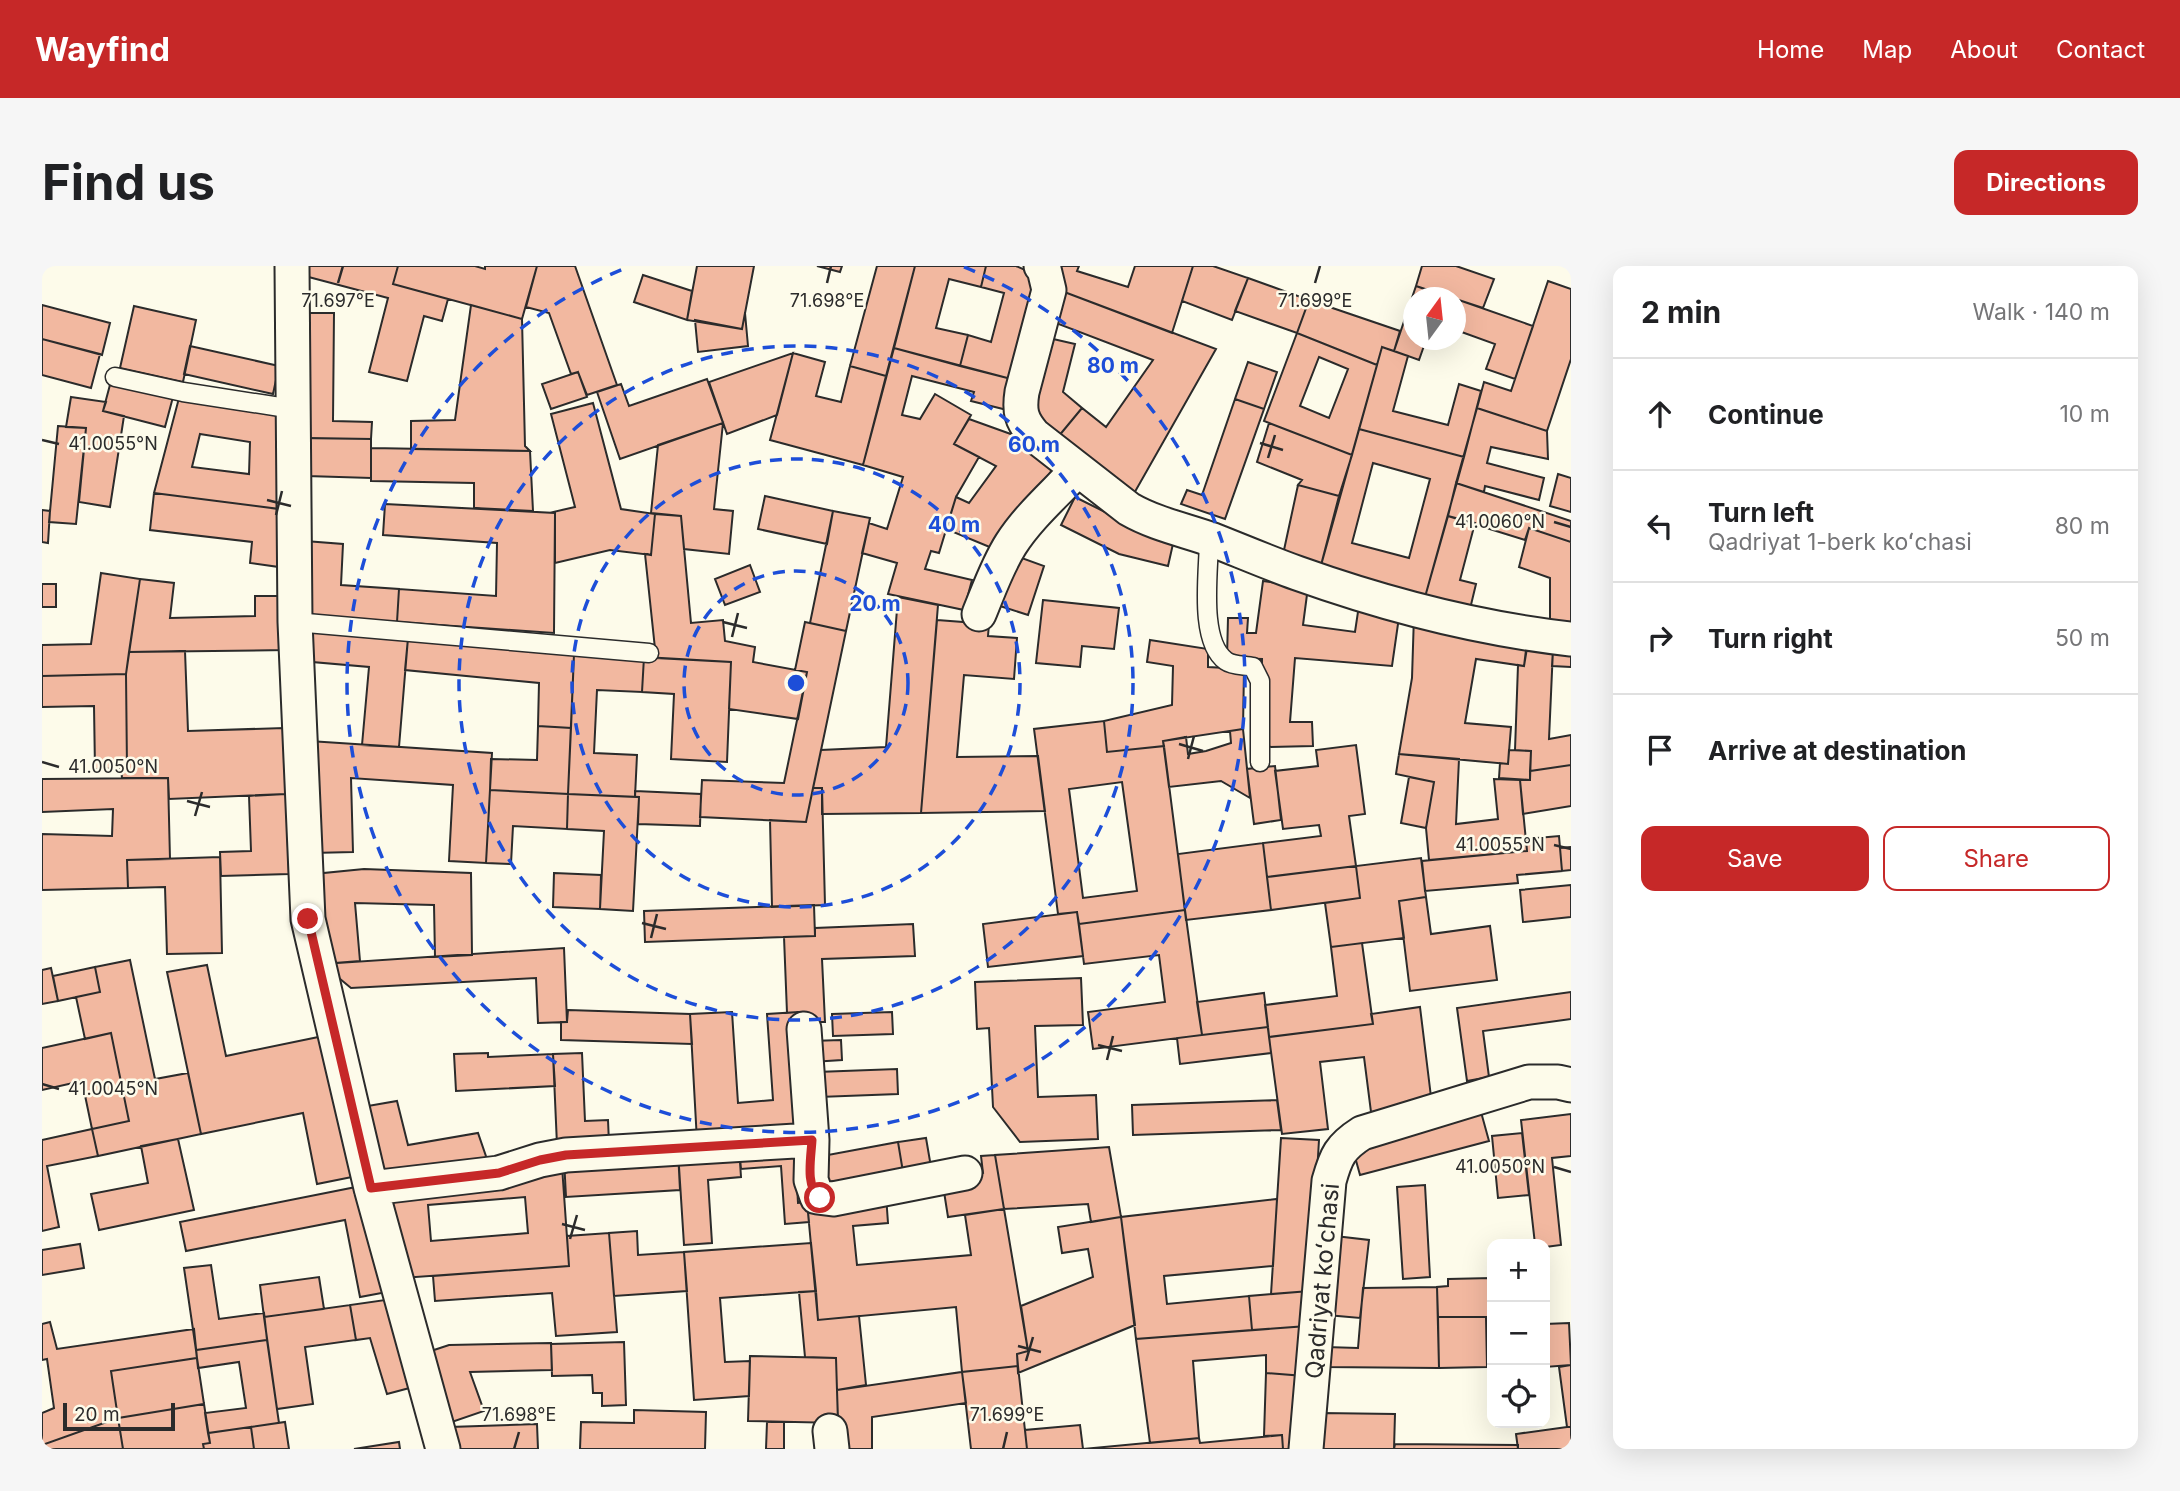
<!DOCTYPE html>
<html lang="en">
<head>
<meta charset="utf-8">
<style>
  body { margin:0; font-family:Inter,sans-serif; background:#f6f6f6; color:#202124 }
  .controls { position:absolute; right:21px; bottom:21px; display:grid; overflow:hidden; border-radius:14px; box-shadow:0 7px 28px #0002 }
  .controls button { width:63px; height:63px; display:grid; place-items:center; padding:0; border:0; border-bottom:2px solid #e0e0e0; background:#fff; color:#202124; font:35px sans-serif }
  .compass { position:absolute; left:1361px; top:21px; width:63px; height:63px; border-radius:50%; background:#fff; box-shadow:0 7px 28px #0002; rotate:15deg }
  .scale { position:absolute; left:21px; bottom:18px; width:112px; box-sizing:border-box; padding-left:7px; border:4px solid #2b2b2b; border-top:0; font-size:19px; line-height:24px; white-space:nowrap; color:#2b2b2b; -webkit-text-stroke:5px #fdfbea; paint-order:stroke }
  .stop { position:absolute; width:21px; height:21px; margin:-16px; border:5px solid #c62828; border-radius:50%; background:#fff }
  .stop.end { background:#c62828; border-color:#fff; box-shadow:0 2px 7px #0008 }
  .list { margin:0; padding:0; list-style:none }
  h2 { display:flex; justify-content:space-between; align-items:center; height:91px; margin:0; padding:0 28px; font-size:30px }
  h2 small { font-size:23px; font-weight:400; color:#757577 }
  .list li { display:grid; grid-template-columns:46px 1fr auto; gap:21px; align-items:center; box-sizing:border-box; height:112px; padding:0 28px; border-top:2px solid #e0e0e0 }
  .list b { display:block; font-size:26px; white-space:nowrap }
  .list p { margin:0; font-size:23px; white-space:nowrap; color:#757577 }
  .list em { font-size:23px; font-style:normal; color:#757577 }
  .actions { display:flex; gap:14px; padding:21px 28px }
  .actions a { flex:1; padding:16px 0; border:2px solid #c62828; border-radius:14px; text-align:center; font-size:24px; color:#c62828 }
  .actions .main { background:#c62828; color:#fff }
  .icon { flex:none; width:38px; height:38px; fill:none; stroke:currentColor; stroke-width:2; stroke-linecap:round; stroke-linejoin:round }
  .map { position:relative; flex:none; width:1529px; height:1183px; overflow:hidden; border-radius:14px }
  header { display:flex; align-items:center; gap:42px; box-sizing:border-box; height:98px; padding:0 35px; background:#c62828; color:#fff }
  header strong { font-size:33px }
  nav { display:flex; gap:38px; margin-inline-start:auto; font-size:24px }
  .intro { display:flex; align-items:center; justify-content:space-between; box-sizing:border-box; height:168px; padding:0 42px }
  h1 { margin:0; font-size:49px }
  .button { padding:18px 32px; border-radius:14px; background:#c62828; color:#fff; font-size:24px; font-weight:700 }
  main { display:flex; gap:42px; padding:0 42px }
  aside { flex:1; background:#fff; border-radius:14px; box-shadow:0 7px 28px #0002 }
  .map>svg:first-child { display:block }
  .building { fill:#f2b8a0; stroke:#2b2b2b; stroke-width:2; fill-rule:evenodd }
  .lines { fill:none; stroke-linecap:round; stroke-linejoin:round }
  .service-casing { stroke:#2b2b2b; stroke-width:21 }
  .minor-casing { stroke:#2b2b2b; stroke-width:37 }
  .service { stroke:#fdfbea; stroke-width:18 }
  .minor { stroke:#fdfbea; stroke-width:33 }
  .route { stroke:#c62828; stroke-width:9 }
  .ticks { fill:none; stroke:#2b2b2b; stroke-width:2.5 }
  .ring { fill:none; stroke:#1d4ed8; stroke-width:3.5; stroke-dasharray:12 9 }
  .labels { text-anchor:middle; dominant-baseline:central; stroke-width:5; stroke-linejoin:round; paint-order:stroke }
  .street-label { font-size:24px; fill:#2b2b2b; stroke:#fdfbea }
  .ticks-label { font-size:18px; text-anchor:middle; fill:#2b2b2b; stroke:#fdfbea; stroke-width:5; stroke-linejoin:round; paint-order:stroke }
  .centre { fill:#1d4ed8; stroke:#fdfbea; stroke-width:3.5 }
  .ring-label { font-size:21px; text-anchor:middle; font-weight:bold; fill:#1d4ed8; stroke:#fdfbea; stroke-width:5; stroke-linejoin:round; paint-order:stroke }
</style>
</head>
<body>
<header>
<strong>Wayfind</strong>
<nav><a>Home</a><a>Map</a><a>About</a><a>Contact</a></nav>
</header>
<div class="intro"><h1>Find us</h1><a class="button">Directions</a></div>
<main>
<div class="map">
<svg width="1529" height="1183" viewBox="0 0 1529 1183">
  <rect width="100%" height="100%" fill="#fdfbea"/>
  <path class="building" d="M261,0H356L351,18L406,33L400,55L382,50L365,115L327,106L346,32L259,9Z
    M356,0H433L443,3V0H495L480,53L351,18Z
    M495,0H533L575,119L545,129L536,106L529,108L507,47L484,41Z
    M655,0H712L700,63L645,54Z
    M775,0H800L798,6Z
    M835,0H873L844,110L808,100Z
    M873,0H944L939,21L907,13L894,62L926,69L918,100L852,82Z
    M944,0H974L990,7L1000,26L977,115L918,100L926,69L949,76L962,27L939,21Z
    M1014,0H1037L1035,5L1086,21L1093,0H1151L1130,67L1017,24Z
    M1151,0H1171L1206,12L1190,54L1140,35Z
    M1380,0H1414L1452,13L1441,42L1374,20Z
    M601,9L650,25L645,54L592,36Z
    M1206,12L1267,34L1255,67L1193,45Z
    M1506,15L1529,23V93L1505,165L1435,142L1442,116L1469,125Z
    M1374,20L1408,32H1372V74H1384L1377,94L1352,85Z
    M1017,24L1174,83L1090,231L1016,171L1040,142L1064,161L1111,94L1006,54Z
    M1414,33L1491,60L1473,113L1444,103L1453,78L1414,64Z
    M1267,34L1358,65L1352,85L1340,81L1335,99L1255,67Z
    M0,39L68,57L60,89L0,73Z
    M429,39L480,53L483,180L488,185L369,183V155L413,154Z
    M92,40L154,54L141,116L78,102Z
    M259,47H292L291,155L330,156L329,173L256,172Z
    M703,47L706,80L656,86L653,54L700,63Z
    M1255,67L1335,99L1310,189L1222,155ZM1277,91L1306,103L1287,152L1258,140Z
    M998,70L1033,78L1021,126L1040,142L1016,171L980,142Z
    M0,73L58,88L49,122L0,109Z
    M148,80L237,100L231,128L142,108Z
    M1340,81L1366,90L1351,145L1406,159L1417,118L1439,125L1422,191L1317,163Z
    M852,82L977,115L969,145L929,135L932,126L870,110L860,149L878,153L893,128L929,149L912,178L937,191L914,231L897,287L889,285L883,303L930,314L922,344L846,328L855,297L820,287L827,257L845,263L861,211L821,199Z
    M751,87L783,96L774,130L799,136L808,100L844,110L821,199L728,174Z
    M751,87L735,149L685,168L667,116Z
    M1206,96L1235,106L1222,143L1193,133Z
    M536,106L545,131L509,143L500,118Z
    M665,113L681,157L578,193L555,126L579,118L587,140Z
    M69,115L131,131L123,161L61,145Z
    M29,131L64,136L61,145L82,150L68,241L37,236L44,162L24,161Z
    M137,132L242,147L237,243L112,227ZM158,168L208,176L207,208L150,201Z
    M1193,133L1222,143L1183,253L1139,238L1145,224L1160,229Z
    M551,137L579,243L613,248L609,289L568,284L513,297V247L511,246L533,241L509,148Z
    M1435,142L1505,165L1506,193L1449,181L1445,197L1502,212L1497,234L1443,220L1442,226L1414,217Z
    M927,153L977,171L1014,199L950,282L904,263L914,231L927,237L954,200L912,178Z
    M681,157L672,243L691,245L687,288L642,283L639,250L609,247L616,179Z
    M1227,157L1310,189L1297,230L1256,219L1260,214L1215,196Z
    M16,160L44,162L34,258L7,256Z
    M1317,163L1422,191L1383,331L1278,303ZM1331,197L1388,213L1367,292L1310,277Z
    M266,172L329,173V212L265,210Z
    M329,182L488,185L491,245L432,242V217L329,215Z
    M1516,208L1529,212V246L1508,240Z
    M1414,217L1529,255V276L1487,262L1483,274L1406,250Z
    M1256,219L1297,230L1278,303L1242,284Z
    M112,227L237,243V301L208,297L210,276L108,264Z
    M723,230L791,245L785,278L716,263Z
    M1033,231L1091,260L1133,269L1126,300L1077,288L1019,259Z
    M343,238L513,247L512,367L355,356L357,323L454,330L455,277L341,269Z
    M0,244L8,245L6,277L0,276Z
    M791,245L828,252L804,365L768,357Z
    M613,248L639,250L649,357L681,354L683,375L713,381L711,396L765,406L756,453L687,443L689,396L614,392L603,288L609,289Z
    M1406,250L1433,257L1418,314L1434,318L1428,343L1383,331Z
    M1487,262L1529,276V362L1508,360V312L1477,301Z
    M263,275L301,278L299,319L357,323L355,356L258,349Z
    M974,290L1002,300L986,349L958,340Z
    M708,299L718,326L683,339L673,313Z
    M59,307L98,313L84,408L0,410V379L49,378Z
    M98,313L132,317L128,352L213,350V330H243L245,384L87,386Z
    M1221,315L1266,321L1261,359L1313,366L1317,339L1358,344L1350,400L1253,392L1248,456H1270L1271,480L1222,481L1219,473L1220,393L1185,392L1186,352H1206L1205,367H1214Z
    M0,318H14V341H0Z
    M856,331L896,339L879,547L780,548V522H771L779,484L844,481Z
    M1001,334L1077,342L1072,383L1040,380L1038,401L994,397Z
    M1372,349L1485,376L1482,400L1434,393L1423,457L1469,461L1466,498L1357,488L1370,412Z
    M895,354L947,358L946,370L975,372L972,413L922,409L915,491L996,490L1003,545L879,547Z
    M763,356L804,365L764,556L658,551L660,514L742,517L765,406L753,404Z
    M262,363L366,372L357,481L320,479L327,401L259,395Z
    M366,372L532,388L529,462L496,460L497,417L363,404Z
    M1108,374L1166,383V401L1202,403L1201,463L1121,475L1122,480L1065,486L1062,455L1130,439L1131,400L1105,396Z
    M1485,382L1511,383L1507,473L1529,469V499L1488,505L1489,485L1473,484L1476,399L1482,400Z
    M1511,383L1529,384V401L1510,400Z
    M143,385L146,465L242,462L244,528L127,533L126,512H80L79,502H85L84,408L87,386Z
    M532,388L602,391L600,426L555,424L552,487L595,489L593,531L526,528Z
    M602,391L689,396L685,496L629,493L632,428L600,426Z
    M84,408L85,502L53,503L52,440L0,441V410Z
    M1062,455L1065,486L1122,480L1143,644L1037,658L1035,646L1016,648L992,463ZM1080,516L1095,625L1041,632L1027,523Z
    M496,460L529,462L526,528L448,524L449,493L495,494Z
    M1201,463L1208,532L1179,515L1127,521L1121,475L1144,471L1146,488L1164,485L1189,477L1188,465Z
    M267,475L450,487L444,597L407,595L411,519L309,512L311,586L270,587Z
    M1314,479L1323,548L1307,550L1314,600L1225,611L1221,577L1279,570L1277,559L1241,563L1233,505L1276,500L1274,484Z
    M1467,484L1489,485L1488,514L1457,512L1458,497L1466,498Z
    M1357,488L1417,493L1414,558L1456,553L1452,513L1478,514L1485,585L1387,594L1384,562L1392,516L1354,508Z
    M1529,499V540L1481,548L1478,514H1488V505Z
    M1233,500L1239,554L1212,558L1205,503Z
    M1367,511L1392,516L1384,562L1359,557Z
    M126,512L128,593L85,594L86,622L0,624V568L70,570L71,543L0,546V513Z
    M771,522H780L783,639L730,641L728,554L764,556Z
    M448,524L526,528L525,563L471,560L469,598L444,597Z
    M593,525L659,528L658,560L596,558L597,531H593Z
    M244,528L247,608L179,610L178,586L209,585L207,530Z
    M526,528L597,531L591,645L558,643L562,565L525,563Z
    M1517,570L1520,605L1475,609L1476,617L1383,625L1380,595L1485,585L1484,573Z
    M1221,577L1229,644L1144,654L1136,588Z
    M1529,581V604L1520,605L1518,582Z
    M178,591L180,687L125,688L123,621L86,622L85,594Z
    M1379,592L1384,631L1357,635L1362,672L1289,681L1283,637L1318,632L1314,600Z
    M1314,600L1318,632L1229,644L1225,611Z
    M322,603L429,607L430,689L393,691L392,639L313,637L318,695L280,698L272,608Z
    M512,607L559,609L558,643L511,641Z
    M1529,619V651L1481,656L1478,624Z
    M1384,631L1389,668L1448,660L1455,714L1368,725L1357,635Z
    M772,639L773,670L603,676L602,645Z
    M1143,644L1160,769L1051,783L1046,746L1123,736L1117,689L1042,698L1037,658Z
    M1035,646L1041,690L946,701L941,658Z
    M871,658L873,690L780,693L783,756H757L756,746L745,747L742,671L773,670V662Z
    M1320,677L1331,758L1227,771L1223,739L1295,730L1289,681Z
    M522,682L525,756L496,757L494,712L309,722L280,698Z
    M88,694L113,813L146,807L159,868L56,890L50,863L87,855L69,767L43,773L34,731L58,726L53,701Z
    M165,699L184,790L291,768L320,909L275,918L261,847L159,868L125,706Z
    M53,701L58,726L16,735L11,710Z
    M9,702L16,735L0,738V704Z
    M1039,712L1041,759L993,760L996,831L1054,829L1056,873L978,876L951,841L947,762L935,763L933,716Z
    M1529,726V753L1441,765L1447,811L1425,815L1415,742Z
    M1222,727L1226,761L1160,769L1155,736Z
    M1378,741L1390,839L1329,846L1322,791L1278,796L1286,863L1240,868L1227,771L1331,758L1329,748Z
    M526,744L648,748L650,778L519,774V756H525Z
    M690,746L696,837L731,834L725,748L756,746L765,867L655,875L648,748Z
    M850,746L851,768L791,770L790,748Z
    M1226,761L1229,787L1138,798L1135,772Z
    M69,767L87,855L50,863L40,815L0,824V782Z
    M799,774L800,794L770,796L769,775Z
    M446,787V791L511,788L513,820L414,825L412,788Z
    M540,787L543,855L566,854L567,877L515,879L511,788Z
    M855,803L856,828L777,831L775,806Z
    M1235,834L1239,864L1091,869L1090,839Z
    M355,835L366,879L436,867L448,902L337,917L320,841Z
    M1439,846L1447,875L1318,909L1310,880Z
    M1529,848V890L1510,892L1519,979L1503,981V978H1493L1479,854Z
    M50,863L56,890L5,900L17,961L0,965V874Z
    M1480,867L1487,929L1456,932L1450,870Z
    M884,872L889,901L861,906L856,876Z
    M1239,872L1277,874L1268,1025L1229,1028Z
    M136,873L152,944L57,964L49,928L106,917L99,880Z
    M760,876L755,918L756,937L765,936L767,956L743,958L739,900L699,903L697,881Z
    M856,876L861,906L780,921L775,891Z
    M697,881L699,911L666,914L670,977L642,979L636,885Z
    M1067,881L1079,951L1049,956L1046,938L962,943L953,889Z
    M636,885L638,924L524,931L522,893Z
    M953,889L962,943L906,951L900,913L941,907L939,890Z
    M520,900L527,1000L360,1012L338,922ZM483,931L486,967L389,975L386,939Z
    M324,919L345,1026L318,1031L303,954L144,985L138,956Z
    M1383,919L1388,1011L1361,1013L1355,921Z
    M844,929L846,957L811,960L815,999L929,989L923,949L962,943L986,1085L975,1088L976,1100L920,1106L914,1041L776,1054L765,936Z
    M1235,933L1231,1000L1122,1010L1125,1038L1207,1030L1210,1064L1094,1073L1079,951Z
    M1079,951L1093,1059L976,1107L975,1088L986,1085L979,1040L1051,1011L1046,983L1020,987L1016,961Z
    M595,965L596,989L642,986L645,1025L572,1030L567,967Z
    M567,967L575,1066L514,1070L510,1027L393,1035L391,1010L527,1000L525,970Z
    M1293,970L1327,974L1318,1052L1285,1049Z
    M769,977L774,1025L678,1032L683,1096L708,1095L707,1130L652,1134L642,986Z
    M38,978L42,1002L0,1009V984Z
    M169,999L177,1053L222,1047L225,1074L154,1084L142,1002Z
    M277,1011L282,1043L222,1051L218,1019Z
    M1450,1012V1073H1445L1444,1051H1396L1395,1021L1406,1020V1013Z
    M1395,1021L1397,1102L1281,1101L1284,1081L1316,1082L1321,1022Z
    M774,1025L776,1054L817,1050L824,1119L795,1124L794,1092L763,1091L757,1026Z
    M1268,1025L1265,1060L1210,1064L1207,1030Z
    M350,1033L375,1120L345,1128L328,1072L314,1074L308,1039Z
    M308,1039L314,1074L263,1081L271,1138L235,1143L222,1051Z
    M1396,1051H1444L1445,1101L1397,1102Z
    M8,1056L15,1083L152,1063L155,1092L69,1105L76,1152L0,1179V1147L12,1142L5,1093L0,1094V1058Z
    M1527,1057L1529,1099L1503,1101V1058Z
    M1265,1060L1262,1110L1224,1107V1089L1151,1095L1157,1172L1108,1177L1094,1073Z
    M1445,1073H1450V1101H1445Z
    M225,1074L237,1157L166,1167L163,1147L204,1142L197,1096L156,1102L154,1084Z
    M582,1076L584,1139L560,1140V1127H551L550,1109L510,1110L509,1078Z
    M509,1077L510,1104L428,1106L442,1145L404,1158L380,1088L407,1079Z
    M708,1090L794,1092L796,1157L706,1155Z
    M155,1092L162,1138L76,1152L69,1105Z
    M1529,1099V1161H1525L1517,1101Z
    M976,1100L985,1183H929L920,1106Z
    M920,1106L924,1137L830,1151V1183H797L795,1124Z
    M1224,1107L1262,1110L1250,1183H1241L1240,1169L1222,1170Z
    M162,1138L168,1177L161,1178L162,1183H81L76,1152Z
    M592,1144L664,1146L663,1183H538L539,1156L592,1157Z
    M1279,1147L1353,1148L1352,1183H1279Z
    M76,1152L81,1183H0V1179Z
    M243,1156L247,1183H212L209,1161Z
    M725,1156H742V1183H724Z
    M495,1158L496,1183H409L408,1161Z
    M1038,1159L1041,1183H985L983,1164Z
    M209,1161L212,1183H162L161,1178L168,1177L166,1167Z
    M1525,1161H1529V1183H1476L1474,1168Z
    M1240,1169L1241,1183H1041L1157,1172L1158,1177Z
    M357,1176L358,1183H312Z
    M1353,1178L1476,1179V1183H1352Z"/>
  <g class="lines">
    <g class="service-casing">
      <path id="service" d="M73,111L141,126L251,143
        M1167,273C1167,304 1156,375 1184,395C1191,400 1203,399 1211,401L1218,415V496
        M253,356L607,387"/>
    </g>
    <g class="minor-casing">
      <path id="minor" d="M250,0L253,356L266,653L329,922L401,1183
        M999,0L1002,3L1007,24L980,126C977,145 979,154 992,169L1087,243C1113,258 1143,264 1171,274C1199,285 1227,297 1255,307C1342,338 1438,363 1529,373
        M937,348C947,324 955,300 969,278C987,250 1013,228 1035,204
        M762,763L770,874L769,914L775,931L791,933L923,907
        M329,922L457,907L498,894L524,889L770,874
        M788,1165L790,1183
        M1264,1183L1287,915C1294,890 1298,881 1320,867L1487,816H1516L1529,819"/>
    </g>
    <use href="#service" class="service"/>
    <use href="#minor" class="minor"/>
  </g>
  <g class="lines">
    <path class="route" d="M266,653L329,922L457,907L498,894L524,889L770,874C769,892 763,921 778,932"/>
  </g>
  <path class="ticks" d="M296,17L301,0M785,17L789,0M1273,17L1278,0M0,174L17,178M1218,177L1241,184M1226,192L1233,169M225,234L249,240M234,249L240,225M1512,256L1529,261M681,356L705,362M690,371L696,347M1137,478L1161,485M1146,493L1152,470M0,496L17,501M145,535L168,541M153,550L160,526M1512,579L1529,583M600,657L624,663M609,672L615,648M1056,779L1080,785M1065,794L1071,770M0,818L17,823M1512,901L1529,906M520,958L543,964M528,973L535,949M976,1080L999,1086M984,1095L991,1071M472,1183L477,1166M961,1183L965,1166"/>
  <g class="ring">
    <circle cx="754" cy="417" r="112"/>
    <circle cx="754" cy="417" r="224"/>
    <circle cx="754" cy="417" r="337"/>
    <path d="M922 1A449 449 0 1 1 586 1"/>
  </g>
  <g class="labels">
    <g class="street-label">
      <text transform="translate(1280 1015) rotate(-85)">Qadriyat koʻchasi</text>
    </g>
  </g>
  <g class="ticks-label">
    <text x="1273" y="41">71.699°E</text>
    <text x="296" y="41">71.697°E</text>
    <text x="785" y="41">71.698°E</text>
    <text x="71" y="184">41.0055°N</text>
    <text x="1458" y="262">41.0060°N</text>
    <text x="71" y="507">41.0050°N</text>
    <text x="1458" y="585">41.0055°N</text>
    <text x="71" y="829">41.0045°N</text>
    <text x="1458" y="907">41.0050°N</text>
    <text x="477" y="1155">71.698°E</text>
    <text x="965" y="1155">71.699°E</text>
  </g>
  <circle cx="754" cy="417" r="10" class="centre"/>
  <g class="ring-label">
    <text x="1071" y="107">80 m</text>
    <text x="992" y="186">60 m</text>
    <text x="912" y="266">40 m</text>
    <text x="833" y="345">20 m</text>
  </g>
</svg>
<div class="controls">
<button>+</button>
<button>−</button>
<button><svg class="icon" aria-label="locate" viewBox="0 0 24 24"><circle cx="12" cy="12" r="6"/><path d="M12 2v4M12 18v4M2 12h4M18 12h4"/></svg></button>
</div>
<svg class="compass" viewBox="-18 -18 36 36"><path d="M0-13l5 13h-10z" fill="#e53935"/><path d="M0 13l5-13h-10z" fill="#757577"/></svg>
<div class="scale">20 m</div>
<div class="stop" style="left:778px;top:932px"></div>
<div class="stop end" style="left:266px;top:653px"></div>
</div>
<aside>
<h2>2 min<small>Walk · 140 m</small></h2>
<ul class="list">
<li><svg class="icon" aria-label="ahead" viewBox="0 0 24 24"><path d="M12 20V5M6 11l6-6 6 6"/></svg><div><b>Continue</b></div><em>10 m</em></li>
<li><svg class="icon" aria-label="left" viewBox="0 0 24 24"><path d="M17 20v-9H6M10 6l-5 5 5 5"/></svg><div><b>Turn left</b><p>Qadriyat 1-berk koʻchasi</p></div><em>80 m</em></li>
<li><svg class="icon" aria-label="right" viewBox="0 0 24 24"><path d="M7 20v-9h11M14 6l5 5-5 5"/></svg><div><b>Turn right</b></div><em>50 m</em></li>
<li><svg class="icon" aria-label="arrive" viewBox="0 0 24 24"><path d="M6 21V4h12l-3 4 3 4H6"/></svg><div><b>Arrive at destination</b></div></li>
</ul>
<div class="actions"><a class="main">Save</a><a>Share</a></div>
</aside>
</main>
</body>
</html>
